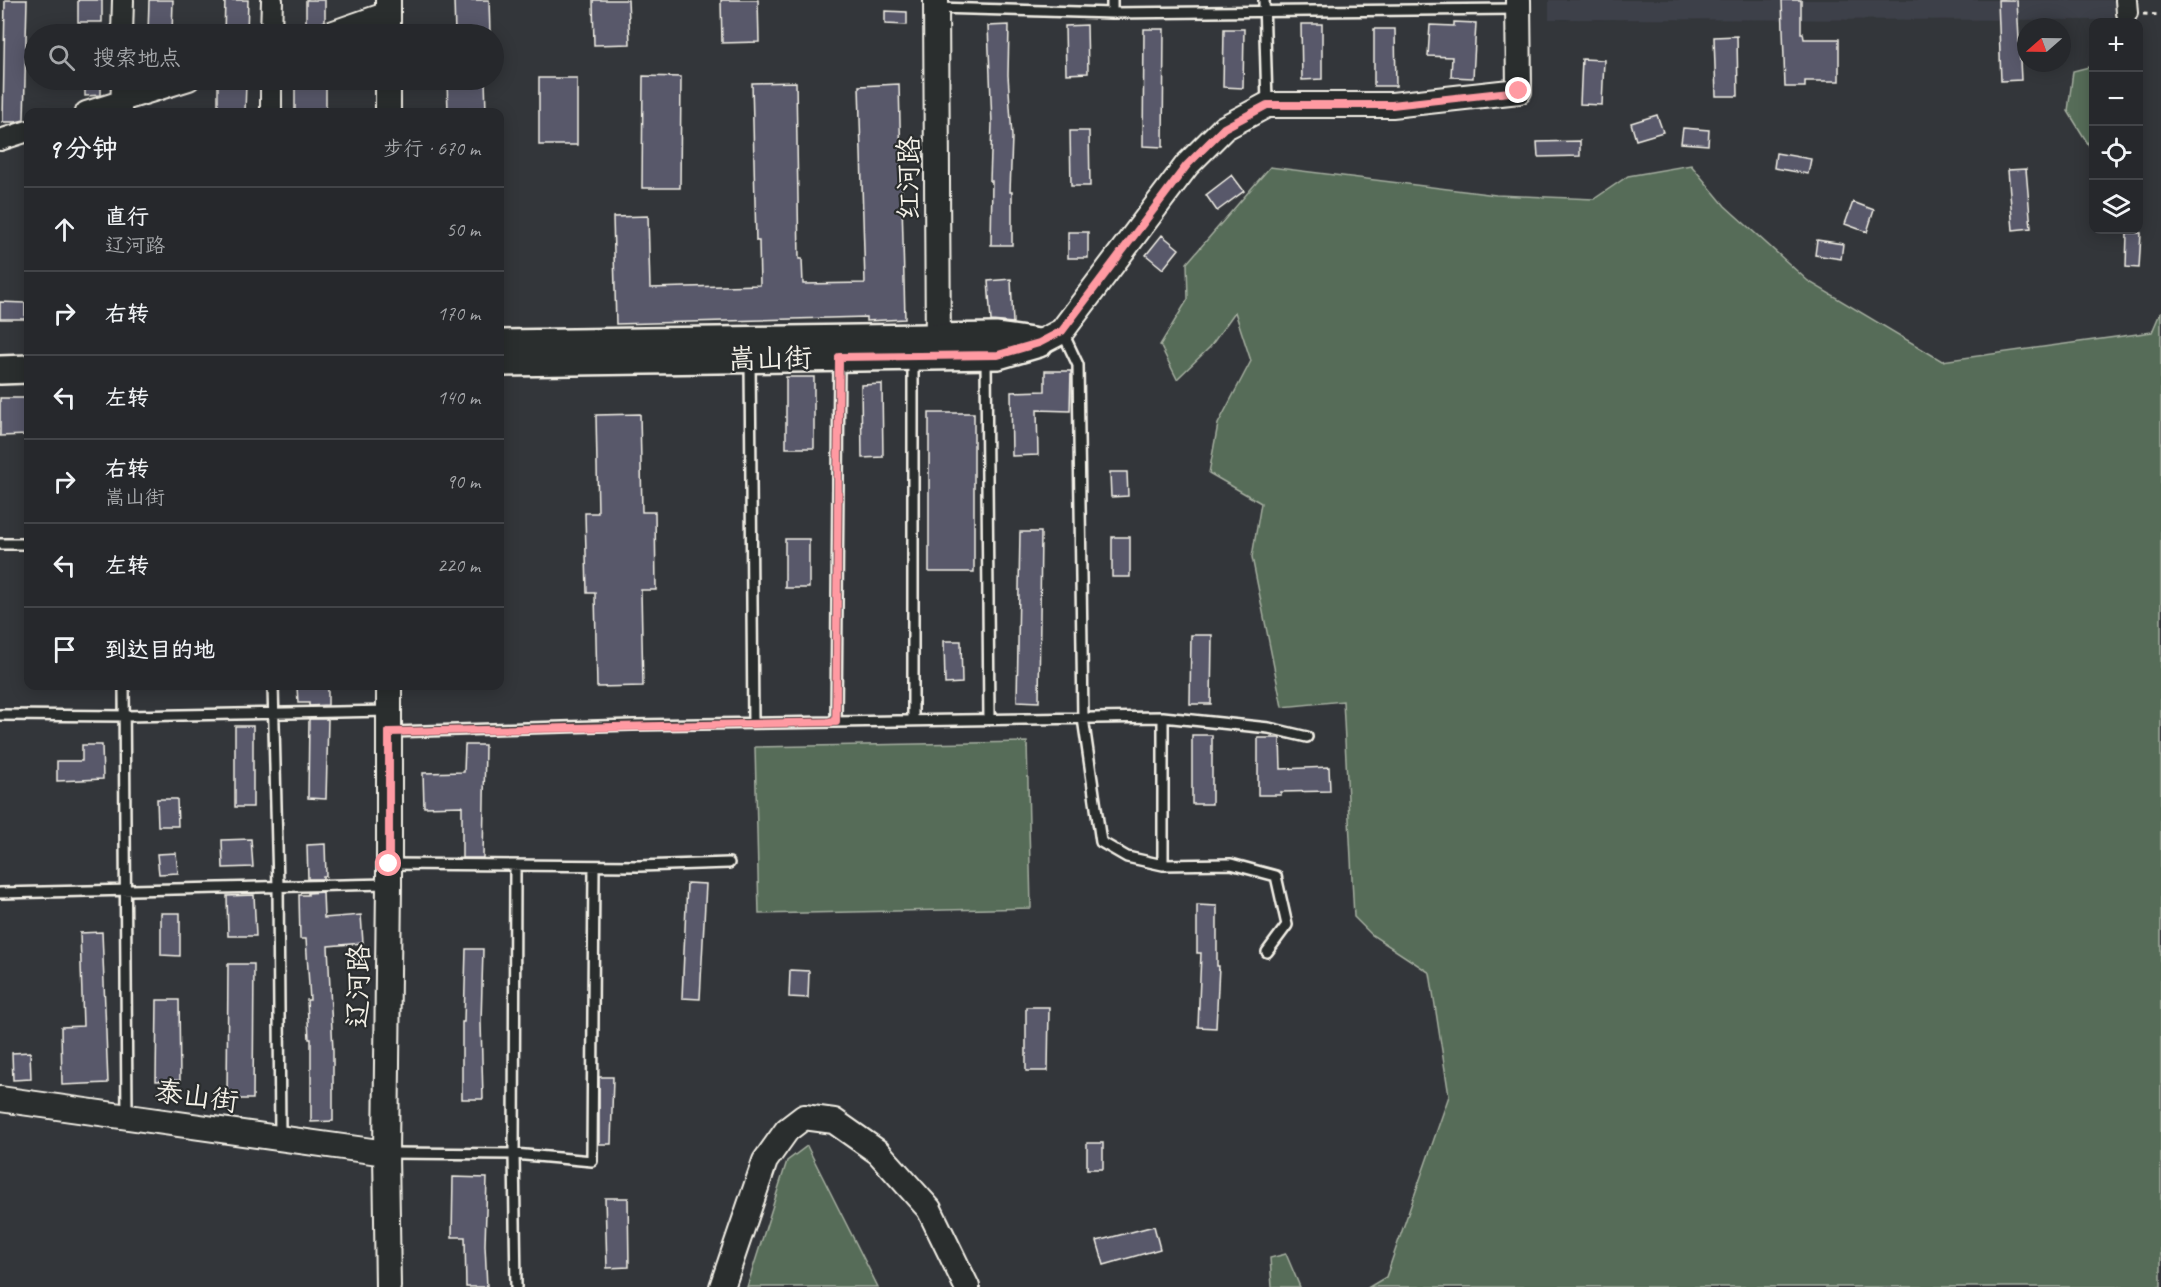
<!DOCTYPE html>
<html lang="zh">
<head>
<meta charset="utf-8">
<style>
  body { margin:0; font-family:Caveat,"LXGW WenKai TC",sans-serif; background:#323438; color:#f1f3f6 }
  .controls { position:absolute; right:18px; top:18px; display:grid; overflow:hidden; border-radius:12px; box-shadow:0 3px 15px #0003 }
  .controls button { width:54px; height:54px; display:grid; place-items:center; padding:0; border:0; border-bottom:2px solid #424448; background:#26282c; color:#f1f3f6; font:30px sans-serif }
  .compass { position:absolute; left:2017px; top:18px; width:54px; height:54px; border-radius:50%; background:#26282c; box-shadow:0 3px 15px #0003; rotate:250deg }
  .stop { position:absolute; width:18px; height:18px; margin:-14px; border:4px solid #ff9aa2; border-radius:50%; background:#fff }
  .stop.end { background:#ff9aa2; border-color:#fff; box-shadow:0 2px 6px #0008 }
  .list { margin:0; padding:0; list-style:none }
  h2 { display:flex; justify-content:space-between; align-items:center; height:78px; margin:0; padding:0 24px; font-size:26px }
  h2 small { font-size:20px; font-weight:400; color:#a4a6a9 }
  .list li { display:grid; grid-template-columns:39px 1fr auto; gap:18px; align-items:center; box-sizing:border-box; height:84px; padding:0 24px; border-top:2px solid #424448 }
  .list b { display:block; font-size:22px; white-space:nowrap }
  .list p { margin:0; font-size:20px; white-space:nowrap; color:#a4a6a9 }
  .list em { font-size:20px; font-style:normal; color:#a4a6a9 }
  .icon { flex:none; width:33px; height:33px; fill:none; stroke:currentColor; stroke-width:2; stroke-linecap:round; stroke-linejoin:round }
  .map { position:relative; flex:none; width:2161px; height:1287px; overflow:hidden }
  .search { position:absolute; background:#26282c; box-shadow:0 3px 15px #0003; left:24px; top:24px; width:480px; height:66px; display:flex; align-items:center; gap:15px; box-sizing:border-box; padding:0 21px; border-radius:33px; color:#a4a6a9; font-size:22px }
  .panel { position:absolute; background:#26282c; box-shadow:0 3px 15px #0003; left:24px; top:108px; width:480px; height:582px; border-radius:12px }
  .map>svg:first-child { display:block }
  .built { fill:#3e4049 }
  .green { fill:#566c58; stroke:#a5aea0; stroke-width:1.5 }
  .building { fill:#58596b; stroke:#f4f1e8; stroke-width:1.5 }
  .lines { fill:none; stroke-linecap:round; stroke-linejoin:round }
  .service-casing { stroke:#f4f1e8; stroke-width:14 }
  .minor-casing { stroke:#f4f1e8; stroke-width:24 }
  .tertiary-casing { stroke:#f4f1e8; stroke-width:28 }
  .secondary-casing { stroke:#f4f1e8; stroke-width:32 }
  .path { stroke:#f4f1e8; stroke-width:3; stroke-dasharray:4.5 4.5; stroke-linecap:butt }
  .service { stroke:#2a2d2e; stroke-width:9 }
  .minor { stroke:#2a2d2e; stroke-width:20 }
  .tertiary { stroke:#2a2d2e; stroke-width:24 }
  .secondary { stroke:#2a2d2e; stroke-width:27 }
  .route { stroke:#ff9aa2; stroke-width:8 }
  .labels { text-anchor:middle; dominant-baseline:central; stroke-width:4.5; stroke-linejoin:round; paint-order:stroke }
  .street-label { font-size:28px; fill:#f4f1e8; stroke:#2a2d2e }
</style>
</head>
<body>
<div class="map">
<svg width="2161" height="1287" viewBox="0 0 2161 1287">
  <rect width="100%" height="100%" fill="#33363a"/>
  <filter id="ink" filterUnits="userSpaceOnUse"><feTurbulence type="fractalNoise" baseFrequency=".0167" numOctaves="2"/><feDisplacementMap in="SourceGraphic" scale="12" xChannelSelector="R" yChannelSelector="G"/><feConvolveMatrix kernelMatrix="1 2 1 2 8 2 1 2 1" color-interpolation-filters="sRGB"/></filter>
  <g filter="url(#ink)">
    <path class="built" d="M1549,0H2114V20L1549,19Z"/>
    <path class="green" d="M2093,66L2094,151L2093,152L2068,111L2073,71Z
      M1691,165L1725,206L1808,281L1942,361L2152,332L2161,311V1287H1369L1386,1277L1449,1096L1430,973L1372,935L1354,917L1343,701L1282,707L1252,557L1261,503L1209,473L1218,424L1251,361L1235,312L1210,347L1177,379L1160,345L1188,299L1187,263L1270,167L1496,195L1594,199L1628,176Z
      M1027,742L1031,908L759,914L755,747Z
      M807,1146L878,1287H747L787,1161Z
      M1286,1254L1300,1287H1272L1270,1258Z"/>
    <path class="building" d="M5,0H27L24,120L16,122H3Z
      M78,0H102V22H78Z
      M149,0H173L172,34H148Z
      M225,0H248L247,34H224Z
      M306,0H325V21L319,24H306Z
      M454,0H489L490,34H455Z
      M593,0H628L630,44L594,45Z
      M721,0H758L759,42L722,43Z
      M1782,0H1801V33H1803L1804,39H1839V81H1805V87H1785Z
      M1998,0H2017L2021,80L2001,81Z
      M885,11L907,12V25L885,24Z
      M1454,22L1476,23L1473,78L1451,77L1452,57L1428,56L1430,25L1454,26Z
      M1301,24H1322V79L1302,80Z
      M1009,25L1008,75L1012,137L1010,192H1012V245H991L992,181H990L992,124L988,26Z
      M1087,25L1088,73L1066,74L1065,26Z
      M1144,29H1164L1163,147L1143,146Z
      M1224,29H1244L1243,88L1223,87Z
      M1374,29H1395L1396,86H1374Z
      M1737,36L1738,96H1716L1714,37Z
      M1582,59L1604,60L1602,105L1580,104Z
      M643,76L681,77L680,188H642Z
      M539,78H577V145H539Z
      M85,80H101V95L85,96Z
      M295,80H326V112H295Z
      M447,80H485L486,112H448Z
      M796,82L799,259H802L803,284L865,283L859,86L899,84L905,319L866,321V317L616,324L613,217L648,216L650,288L760,285L759,241H756L752,83Z
      M218,83H246L245,112H218Z
      M1657,115L1663,132L1636,140L1631,123Z
      M1683,128L1709,130L1708,145L1681,143Z
      M1070,131H1089L1090,186H1071Z
      M1580,141V156L1538,157L1537,142Z
      M1776,153L1811,159L1808,174L1774,168Z
      M2026,169L2031,228L2013,230L2008,170Z
      M1232,175L1244,191L1217,211L1206,195Z
      M1853,202L1874,210L1867,232L1845,224Z
      M1068,232H1088V258H1068Z
      M2127,233H2141L2139,268L2126,267Z
      M1162,235L1179,249L1163,269L1146,255Z
      M1817,240L1843,244L1841,259L1815,255Z
      M1011,279L1013,323L991,321L988,281Z
      M0,302L25,303V319H0Z
      M1045,371H1071L1070,411L1037,410L1038,455L1012,456L1011,392L1045,391Z
      M786,377H814V448H786Z
      M882,384L883,457L862,458L861,385Z
      M0,398H28V435L0,436Z
      M929,413H974V572H929Z
      M640,414L642,512H655L656,590H641L643,686L597,687L595,593H587L585,513H598L596,415Z
      M1110,472H1127L1128,496L1111,497Z
      M1020,532H1041L1039,702L1017,701Z
      M1112,537H1130V577H1112Z
      M785,539H809V588H785Z
      M1191,635H1212L1211,704H1190Z
      M944,641H961L962,683L945,684Z
      M297,686H328V705L309,706V703H298Z
      M309,719H328L326,799L308,798Z
      M235,726H253V807H235Z
      M1192,735H1212V804H1192Z
      M1258,738H1280L1281,769L1329,767L1330,791L1281,792V795H1258Z
      M82,745H102L103,779L57,781V761H82Z
      M465,745H485L483,858H462V806L424,807L423,773L464,772Z
      M157,799H177L178,826H158Z
      M251,839L253,867L223,868L222,840Z
      M325,844L326,876H323V879H308L307,845Z
      M176,853L178,873L159,874L157,854Z
      M687,883L706,884L700,999L682,998Z
      M323,892L324,918L361,915L363,943L328,946L333,1051V1121L311,1122V1039H309L307,1000H310L306,939H300L299,895H308V893Z
      M254,895L256,936H228L227,896Z
      M1197,905L1217,906V966H1219L1216,1028L1198,1027L1201,953H1197Z
      M161,913H180V956L161,955Z
      M102,932L108,1083L62,1085L61,1027L83,1026L80,933Z
      M466,949H483L481,1022L483,1099H462V1022H464Z
      M228,964H254L253,1099H227Z
      M790,970L809,971L808,998L789,997Z
      M157,1000H179L180,1080L156,1081Z
      M1026,1007H1049L1048,1071H1026Z
      M30,1052L31,1079L13,1080L12,1053Z
      M599,1077H613L611,1144H599Z
      M1087,1143H1103V1169H1087Z
      M453,1177L487,1178L485,1245L487,1287H466L465,1237H452Z
      M605,1198H628L629,1267L607,1268Z
      M1154,1226L1160,1249L1104,1265L1097,1241Z"/>
    <g class="lines">
      <g class="service-casing">
        <path id="service" d="M1264,0L1267,103
          M936,8L1112,13L1516,9
          M1112,13V0
          M1062,331L1078,365L1083,718L1101,842L1127,857L1163,865L1231,864L1276,876L1287,925L1267,952
          M986,359L989,719
          M913,360V720
          M750,361L753,723
          M0,544H28
          M124,686L127,1115
          M273,686L278,886L280,1136
          M0,715L126,716L389,711
          M1163,717L1269,728L1307,737
          M836,722L839,361
          M391,732L633,725L1163,717V865
          M389,864L639,866L729,863
          M515,866L514,1154L516,1287
          M0,893L387,884
          M388,1153L514,1154L592,1161L594,866"/>
      </g>
      <g class="minor-casing">
        <path id="minor" d="M2126,0L2127,13
          M122,34L123,0
          M271,34L272,0
          M325,34L388,12
          M86,112L189,80
          M121,112L122,80
          M271,112V80
          M0,140L28,131"/>
      </g>
      <g class="tertiary-casing">
        <path id="tertiary" d="M388,0V34
          M936,0L938,356
          M388,80V112
          M1039,343L1062,331L1187,165L1224,128L1267,105H1392L1519,91L1518,0
          M0,1099L386,1153
          M388,1287L386,1153L389,884V686
          M722,1287L765,1161L787,1130L804,1117L834,1121L878,1152L929,1209L967,1287"/>
      </g>
      <g class="secondary-casing">
        <path id="secondary" d="M500,344L997,337L1039,343L998,355L500,362
          M0,370L28,369"/>
      </g>
      <path class="path" d="M2143,14L2161,15"/>
      <use href="#service" class="service"/>
      <use href="#minor" class="minor"/>
      <use href="#tertiary" class="tertiary"/>
      <use href="#secondary" class="secondary"/>
    </g>
  </g>
  <g class="lines" filter="url(#ink)">
    <path class="route" d="M389,864V732L836,722L839,357L998,355L1039,343L1062,331L1187,165L1224,128L1267,105H1392L1519,91"/>
  </g>
  <g class="labels">
    <g class="street-label">
      <text transform="translate(908 178) rotate(-90)">红河路</text>
      <text transform="translate(770 358) rotate(-1)">嵩山街</text>
      <text transform="translate(358 986) rotate(-89)">辽河路</text>
      <text transform="translate(197 1096) rotate(8)">泰山街</text>
    </g>
  </g>
</svg>
<div class="controls">
<button>+</button>
<button>−</button>
<button><svg class="icon" aria-label="locate" viewBox="0 0 24 24"><circle cx="12" cy="12" r="6"/><path d="M12 2v4M12 18v4M2 12h4M18 12h4"/></svg></button>
<button><svg class="icon" aria-label="layers" viewBox="0 0 24 24"><path d="M12 4l9 5-9 5-9-5zM3 14l9 5 9-5"/></svg></button>
</div>
<svg class="compass" viewBox="-18 -18 36 36"><path d="M0-13l5 13h-10z" fill="#e53935"/><path d="M0 13l5-13h-10z" fill="#a4a6a9"/></svg>
<div class="stop" style="left:389px;top:864px"></div>
<div class="stop end" style="left:1519px;top:91px"></div>
<div class="search"><svg class="icon" aria-label="search" viewBox="0 0 24 24"><circle cx="10" cy="10" r="6"/><path d="M15 15l6 6"/></svg>搜索地点</div>
<section class="panel">
<h2>9 分钟<small>步行 · 670 m</small></h2>
<ul class="list">
<li><svg class="icon" aria-label="ahead" viewBox="0 0 24 24"><path d="M12 20V5M6 11l6-6 6 6"/></svg><div><b>直行</b><p>辽河路</p></div><em>50 m</em></li>
<li><svg class="icon" aria-label="right" viewBox="0 0 24 24"><path d="M7 20v-9h11M14 6l5 5-5 5"/></svg><div><b>右转</b></div><em>170 m</em></li>
<li><svg class="icon" aria-label="left" viewBox="0 0 24 24"><path d="M17 20v-9H6M10 6l-5 5 5 5"/></svg><div><b>左转</b></div><em>140 m</em></li>
<li><svg class="icon" aria-label="right" viewBox="0 0 24 24"><path d="M7 20v-9h11M14 6l5 5-5 5"/></svg><div><b>右转</b><p>嵩山街</p></div><em>90 m</em></li>
<li><svg class="icon" aria-label="left" viewBox="0 0 24 24"><path d="M17 20v-9H6M10 6l-5 5 5 5"/></svg><div><b>左转</b></div><em>220 m</em></li>
<li><svg class="icon" aria-label="arrive" viewBox="0 0 24 24"><path d="M6 21V4h12l-3 4 3 4H6"/></svg><div><b>到达目的地</b></div></li>
</ul>
</section>
</div>
</body>
</html>
